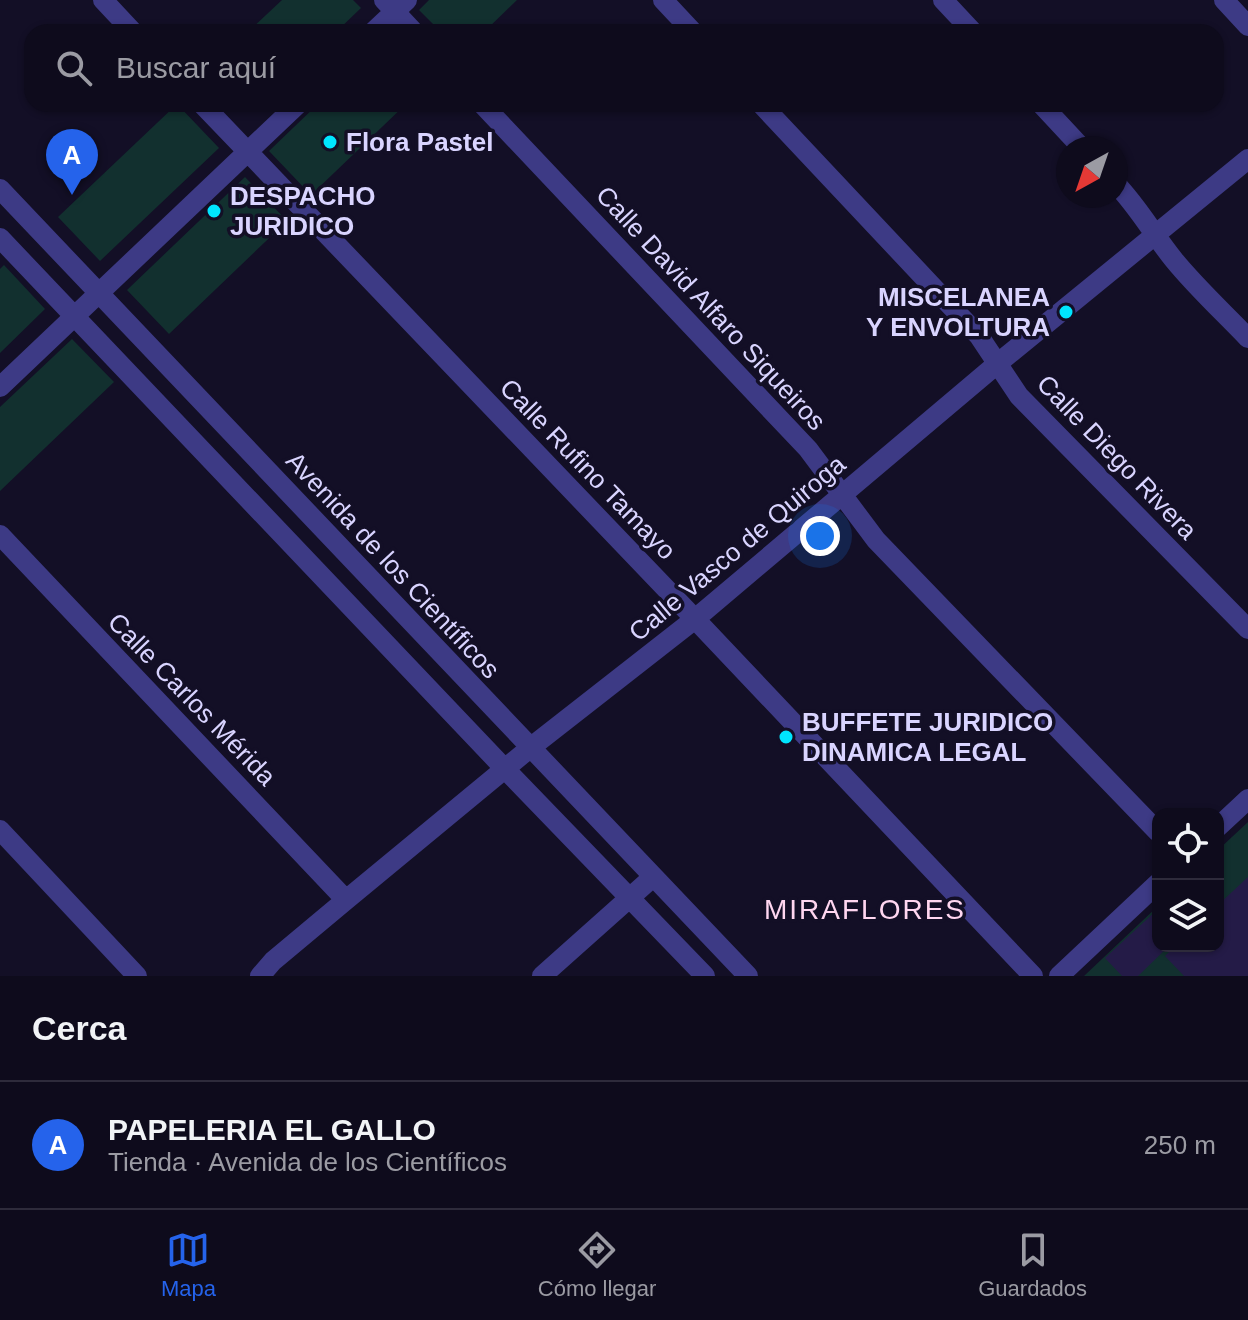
<!DOCTYPE html>
<html lang="es">
<head>
<meta charset="utf-8">
<style>
  body { margin:0; font-family:Arial,sans-serif; background:#171425; color:#f1f3f6 }
  .controls { position:absolute; right:24px; bottom:24px; display:grid; overflow:hidden; border-radius:16px; box-shadow:0 2px 6px #0004 }
  .controls button { width:72px; height:72px; display:grid; place-items:center; padding:0; border:0; border-bottom:2px solid #2e2b3b; background:#0e0b1c; color:#f1f3f6; font:40px sans-serif }
  .compass { position:absolute; left:1056px; top:136px; width:72px; height:72px; border-radius:50%; background:#0e0b1c; box-shadow:0 2px 6px #0004; rotate:220deg }
  .you { position:absolute; left:820px; top:536px; width:28px; height:28px; margin:-20px; border:6px solid #fff; border-radius:50%; background:#1a73e8; box-shadow:0 0 0 12px #1a73e833 }
  .badge { display:grid; place-items:center; width:52px; height:52px; border-radius:50%; background:#2563eb; color:#fff; font-size:26px; font-weight:700 }
  .pin { position:absolute; translate:-50% -66px; filter:drop-shadow(0 2px 4px #0008) }
  .pin::after { content:''; position:absolute; top:42px; width:28px; height:24px; background:inherit; clip-path:polygon(0 0,100% 0,50% 100%) }
  .list { margin:0; padding:0; list-style:none }
  h2 { display:flex; justify-content:space-between; align-items:center; height:104px; margin:0; padding:0 32px; font-size:34px }
  h2 small { font-size:26px; font-weight:400; color:#9b9ba3 }
  .list li { display:grid; grid-template-columns:52px 1fr auto; gap:24px; align-items:center; box-sizing:border-box; height:128px; padding:0 32px; border-top:2px solid #2e2b3b }
  .list b { display:block; font-size:30px; white-space:nowrap }
  .list p { margin:0; font-size:26px; white-space:nowrap; color:#9b9ba3 }
  .list em { font-size:26px; font-style:normal; color:#9b9ba3 }
  .icon { flex:none; width:44px; height:44px; fill:none; stroke:currentColor; stroke-width:2; stroke-linecap:round; stroke-linejoin:round }
  .map { position:relative; flex:none; width:1248px; height:976px; overflow:hidden }
  .search { position:absolute; background:#0e0b1c; box-shadow:0 2px 6px #0004; left:24px; right:24px; top:24px; height:88px; display:flex; align-items:center; gap:20px; box-sizing:border-box; padding:0 28px; border-radius:24px; color:#9b9ba3; font-size:30px }
  .sheet { height:232px; background:#0e0b1c }
  nav { display:flex; justify-content:space-around; align-items:center; box-sizing:border-box; height:112px; border-top:2px solid #2e2b3b; background:#0e0b1c; font-size:22px; color:#9b9ba3 }
  nav a { display:grid; justify-items:center; gap:4px }
  nav .on { color:#2563eb }
  .map>svg:first-child { display:block }
  .green { fill:#12302f }
  .building { fill:#241b47 }
  .lines { fill:none; stroke-linecap:round; stroke-linejoin:round }
  .minor { stroke:#3d3a85; stroke-width:20 }
  .poi-dot { fill:#00e5ff; stroke:#130f26; stroke-width:3 }
  .labels { text-anchor:middle; dominant-baseline:central; stroke-width:7; stroke-linejoin:round; paint-order:stroke }
  .poi-label { font-size:26px; font-weight:bold; fill:#d9d4ff; stroke:#130f26; text-anchor:start }
  .street-label { font-size:26px; fill:#d9d4ff; stroke:#130f26 }
  .neighbourhood-label { font-size:28px; letter-spacing:2px; fill:#ffd6f0; stroke:#130f26 }
</style>
</head>
<body>
<div class="map">
<svg width="1248" height="976" viewBox="0 0 1248 976">
  <rect width="100%" height="100%" fill="#130f26"/>
  <path class="green" d="M282,0H353L361,8L336,32H248Z
    M429,0H517L484,32H441L419,10Z
    M177,104L219,148L100,261L58,217Z
    M318,104H406L311,195L269,151Z
    M245,177L287,221L169,334L127,290Z
    M4,265L45,309L0,353V269Z
    M72,339L114,382L0,491V407Z
    M1248,822V976H1084L1158,906V946H1218V850Z"/>
  <path class="building" d="M1248,877V976H1184L1165,956L1175,946H1218V905Z
    M1158,909V946H1169L1138,976H1122L1105,958Z"/>
  <g class="lines">
    <path class="minor" d="M103,0L133,32
      M384,0L414,32
      M663,0L693,32
      M943,0L973,32
      M1224,0L1248,26
      M373,32L407,0
      M202,104L695,619L1033,976
      M482,104L808,449L876,540L1158,832
      M761,104L979,336L1019,396L1248,629
      M1041,104L1082,148
      M1116,184C1139,208 1153,234 1174,260C1196,287 1223,312 1248,338
      M0,189L748,976
      M0,238L505,769L705,976
      M0,387L298,104
      M0,535L346,900
      M1218,827L1248,799
      M0,830L137,976
      M260,976L273,961L346,900L530,748L695,619L997,364L1248,159
      M542,976L653,877
      M1059,976L1158,883"/>
  </g>
  <g class="poi-dot">
    <circle cx="330" cy="142" r="8"/>
    <circle cx="214" cy="211" r="8"/>
    <circle cx="1066" cy="312" r="8"/>
    <circle cx="786" cy="737" r="8"/>
  </g>
  <g class="labels">
    <g class="poi-label">
      <text x="346" y="142">Flora Pastel</text>
      <text x="230" y="196">DESPACHO<tspan x="230" dy="30">JURIDICO</tspan></text>
      <text x="1050" y="297" text-anchor="end">MISCELANEA<tspan x="1050" dy="30">Y ENVOLTURA</tspan></text>
      <text x="802" y="722">BUFFETE JURIDICO<tspan x="802" dy="30">DINAMICA LEGAL</tspan></text>
    </g>
    <g class="street-label">
      <text transform="translate(711 308) rotate(47)">Calle David Alfaro Siqueiros</text>
      <text transform="translate(1117 457) rotate(46)">Calle Diego Rivera</text>
      <text transform="translate(588 469) rotate(46)">Calle Rufino Tamayo</text>
      <text transform="translate(737 548) rotate(-40)">Calle Vasco de Quiroga</text>
      <text transform="translate(393 565) rotate(47)">Avenida de los Científicos</text>
      <text transform="translate(192 699) rotate(46)">Calle Carlos Mérida</text>
    </g>
    <g class="neighbourhood-label">
      <text x="865" y="909">MIRAFLORES</text>
    </g>
  </g>
</svg>
<div class="controls">
<button><svg class="icon" aria-label="locate" viewBox="0 0 24 24"><circle cx="12" cy="12" r="6"/><path d="M12 2v4M12 18v4M2 12h4M18 12h4"/></svg></button>
<button><svg class="icon" aria-label="layers" viewBox="0 0 24 24"><path d="M12 4l9 5-9 5-9-5zM3 14l9 5 9-5"/></svg></button>
</div>
<svg class="compass" viewBox="-18 -18 36 36"><path d="M0-13l5 13h-10z" fill="#e53935"/><path d="M0 13l5-13h-10z" fill="#9b9ba3"/></svg>
<div class="you"></div>
<div class="pin badge" style="left:72px;top:195px">A</div>
<div class="search"><svg class="icon" aria-label="search" viewBox="0 0 24 24"><circle cx="10" cy="10" r="6"/><path d="M15 15l6 6"/></svg>Buscar aquí</div>
</div>
<section class="sheet">
<h2>Cerca<small></small></h2>
<ul class="list">
<li><span class="badge">A</span><div><b>PAPELERIA EL GALLO</b><p>Tienda · Avenida de los Científicos</p></div><em>250 m</em></li>
</ul>
</section>
<nav>
<a class="on"><svg class="icon" aria-label="map" viewBox="0 0 24 24"><path d="M3 6l6-2 6 2 6-2v14l-6 2-6-2-6 2zM9 4v14M15 6v14"/></svg>Mapa</a>
<a><svg class="icon" aria-label="directions" viewBox="0 0 24 24"><path d="M12 3l9 9-9 9-9-9zM9 14v-3h6M13 9l2 2-2 2"/></svg>Cómo llegar</a>
<a><svg class="icon" aria-label="saved" viewBox="0 0 24 24"><path d="M7 4h10v16l-5-4-5 4z"/></svg>Guardados</a>
</nav>
</body>
</html>
